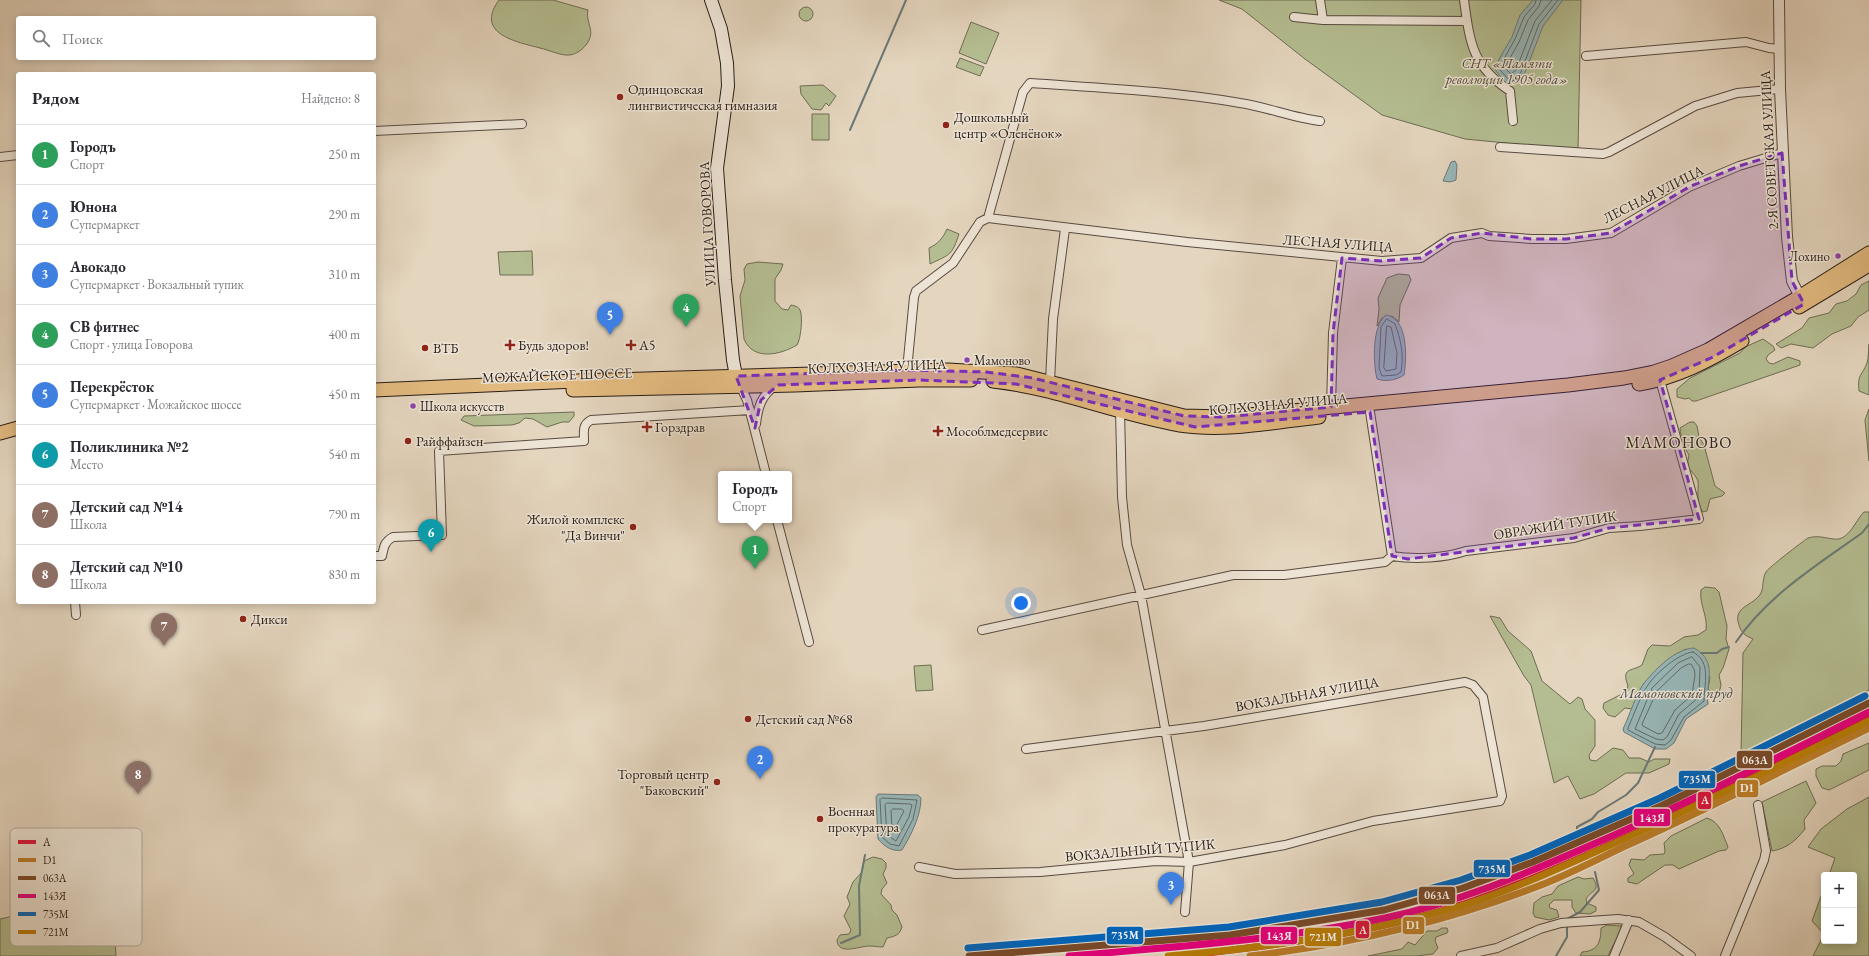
<!DOCTYPE html>
<html lang="ru">
<head>
<meta charset="utf-8">
<style>
  body { margin:0; font-family:"EB Garamond",serif; background:#f7f7f7; color:#2b2b33 }
  .controls { position:absolute; right:12px; bottom:12px; display:grid; overflow:hidden; border-radius:4px; box-shadow:0 2px 10px #0003 }
  .controls button { width:36px; height:36px; display:grid; place-items:center; padding:0; border:0; border-bottom:1px solid #e1e1e2; background:#fff; color:#2b2b33; font:20px sans-serif }
  .you { position:absolute; left:1021px; top:603px; width:14px; height:14px; margin:-10px; border:3px solid #fff; border-radius:50%; background:#1a73e8; box-shadow:0 0 0 6px #1a73e833 }
  .badge { display:grid; place-items:center; width:26px; height:26px; border-radius:50%; background:#d93025; color:#fff; font-size:13px; font-weight:700 }
  .pin { position:absolute; translate:-50% -33px; filter:drop-shadow(0 1px 2px #0008) }
  .pin::after { content:''; position:absolute; top:21px; width:14px; height:12px; background:inherit; clip-path:polygon(0 0,100% 0,50% 100%) }
  .popup { position:absolute; left:718px; top:471px; width:74px; height:52px; box-sizing:border-box; display:grid; place-content:center; border-radius:4px; background:#fff; filter:drop-shadow(0 1px 3px #0005); font-size:13px; white-space:nowrap; color:#7c7c81 }
  .popup b { font-size:15px; color:#2b2b33 }
  .popup::after { content:''; position:absolute; left:50%; top:100%; margin-left:-8px; border:8px solid transparent; border-top-color:#fff }
  .list { margin:0; padding:0; list-style:none }
  h2 { display:flex; justify-content:space-between; align-items:center; height:52px; margin:0; padding:0 16px; font-size:17px }
  h2 small { font-size:13px; font-weight:400; color:#7c7c81 }
  .list li { display:grid; grid-template-columns:26px 1fr auto; gap:12px; align-items:center; box-sizing:border-box; height:60px; padding:0 16px; border-top:1px solid #e1e1e2 }
  .list b { display:block; font-size:15px; white-space:nowrap }
  .list p { margin:0; font-size:13px; white-space:nowrap; color:#7c7c81 }
  .list em { font-size:13px; font-style:normal; color:#7c7c81 }
  .icon { flex:none; width:22px; height:22px; fill:none; stroke:currentColor; stroke-width:2; stroke-linecap:round; stroke-linejoin:round }
  .map { position:relative; flex:none; width:1869px; height:956px; overflow:hidden }
  .search { position:absolute; background:#fff; box-shadow:0 2px 10px #0003; left:16px; top:16px; width:360px; height:44px; display:flex; align-items:center; gap:10px; box-sizing:border-box; padding:0 14px; border-radius:4px; color:#7c7c81; font-size:15px }
  .panel { position:absolute; background:#fff; box-shadow:0 2px 10px #0003; left:16px; top:72px; width:360px; height:532px; border-radius:4px }
  .map>svg:first-child { display:block }
  .green { fill:#b4bd91; stroke:#6e6d54 }
  .water { fill:#97b7b9; stroke:#6b7978 }
  .lines { fill:none; stroke-linecap:round; stroke-linejoin:round }
  .shore { stroke:#606a68; stroke-width:1 }
  .stream { stroke:#6b7978; stroke-width:2 }
  .minor-casing { stroke:#584b41; stroke-width:10 }
  .tertiary-casing { stroke:#584b41; stroke-width:12 }
  .secondary-casing { stroke:#291d17; stroke-width:14 }
  .primary-casing { stroke:#291d17; stroke-width:15 }
  .minor { stroke:#ede4d5; stroke-width:8 }
  .tertiary { stroke:#ede4d5; stroke-width:10 }
  .secondary { stroke:#ede4d5; stroke-width:12 }
  .primary { stroke:#e2ba7f; stroke-width:13 }
  .rail-1-casing { stroke:#ede4d5; stroke-width:10 }
  .rail-2-casing { stroke:#ede4d5; stroke-width:10 }
  .rail-3-casing { stroke:#ede4d5; stroke-width:10 }
  .rail-4-casing { stroke:#ede4d5; stroke-width:10 }
  .rail-5-casing { stroke:#ede4d5; stroke-width:10 }
  .rail-6-casing { stroke:#ede4d5; stroke-width:10 }
  .rail-1 { stroke:#dc143c; stroke-width:7 }
  .rail-2 { stroke:#bc7e28; stroke-width:7 }
  .rail-3 { stroke:#7a4b2a; stroke-width:7 }
  .rail-4 { stroke:#e5007d; stroke-width:7 }
  .rail-5 { stroke:#0065bd; stroke-width:7 }
  .rail-6 { stroke:#b97d07; stroke-width:7 }
  .marked { fill:#7b2cbf; fill-opacity:0.2; stroke:#7b2cbf; stroke-width:3; stroke-dasharray:8 5; stroke-linejoin:round }
  .poi-dot { fill:#8f2418; stroke:#ede4d5; stroke-width:1.5 }
  .bus-dot { fill:#8e44ad; stroke:#ede4d5; stroke-width:1.5 }
  .labels { text-anchor:middle; dominant-baseline:central; stroke-width:3; stroke-linejoin:round; paint-order:stroke }
  .bus-label { font-size:13px; fill:#291d17; stroke:#ede4d5; text-anchor:start }
  .park-label { font-size:14px; font-style:italic; fill:#534d3c; stroke:#ede4d5 }
  .poi-label { font-size:14px; fill:#291d17; stroke:#ede4d5; text-anchor:start }
  .street-label { font-size:14px; fill:#291d17; stroke:#ede4d5 }
  .water-label { font-size:15px; font-style:italic; fill:#4a4b48; stroke:#ede4d5 }
  .quarter-label { font-size:16px; letter-spacing:1px; fill:#291d17; stroke:#ede4d5 }
  .key { fill:#ede4d5; stroke:#b2a89c; stroke-width:1 }
  .key-label { font-size:11px; fill:#291d17 }
  .line-badge { stroke:#ede4d5; stroke-width:1.5 }
  .badge-label { font-size:11px; text-anchor:middle; font-weight:bold; fill:#fff }
</style>
</head>
<body>
<div class="map">
<svg width="1869" height="956" viewBox="0 0 1869 956">
  <rect width="100%" height="100%" fill="#e4d5be"/>
  <filter id="stains"><feTurbulence type="fractalNoise" baseFrequency=".005" numOctaves="4"/><feColorMatrix values="0 0 0 0 .2 0 0 0 0 .09 0 0 0 0 .02 0 0 0 .5 -.17"/></filter>
  <radialGradient id="worn" r=".72"><stop offset=".6" stop-color="#630" stop-opacity="0"/><stop offset="1" stop-color="#630" stop-opacity=".3"/></radialGradient>
  <path class="green" d="M499,0H553L588,10C585,23 597,31 586,45C582,50 576,54 570,55C561,56 549,50 540,48C517,42 474,34 499,0Z
    M1219,0H1581L1578,150L1465,139L1382,115L1305,59L1242,9Z
    M799 14a7 7 0 1 1 14 0a7 7 0 1 1-14 0Z
    M971,22L999,33L986,64L959,53Z
    M960,58L984,67L980,76L956,67Z
    M823,85L836,96L829,106L826,103L821,110L812,109L801,94L800,86Z
    M812,114H829V140H812Z
    M947,229L959,234C952,255 951,254 930,264L929,248C938,244 943,238 947,229Z
    M532,251L533,275H500L498,252Z
    M758,262L783,264L781,270L775,279V301L782,309L788,310L791,305C795,306 798,306 800,310C803,316 801,339 797,345C780,355 753,361 744,339L740,296L745,280L744,269L747,264Z
    M1398,274L1409,275L1411,280L1400,305L1399,322L1392,316L1382,318L1377,326L1379,309L1378,298L1387,278Z
    M1869,281V310L1858,317L1851,326L1832,334L1813,348L1791,344L1781,348L1776,344L1802,328L1809,318L1829,313L1836,304L1847,301L1856,294L1861,285Z
    M1763,339L1773,346L1775,350L1768,355L1766,359L1769,363L1773,364L1788,357L1800,361V365L1696,401H1692L1689,398L1685,399L1677,397V389L1690,378L1740,353L1745,347Z
    M1869,344V395L1859,391C1857,374 1862,376 1867,363C1869,357 1868,350 1869,344Z
    M1869,409V461L1865,420Z
    M574,412V416L569,422H562L547,427L533,419L525,418L519,423L512,425L474,426L461,420L464,416Z
    M1690,422H1694L1697,426L1699,437L1704,445L1715,486L1725,493L1722,496L1710,499L1707,511L1703,512C1695,503 1699,491 1698,481C1693,469 1685,472 1689,455C1684,448 1681,437 1680,428Z
    M1864,512H1869V690L1741,754L1743,653L1753,639C1746,636 1741,633 1739,625C1732,606 1754,606 1761,593C1764,586 1762,579 1766,572C1768,568 1802,542 1808,538C1818,535 1824,538 1834,539C1849,541 1855,521 1864,512Z
    M1705,587L1715,588L1719,592L1727,626L1726,639L1729,649L1723,668L1719,675L1721,685L1719,693H1712L1708,689L1710,677L1686,649L1673,656L1644,683L1632,709L1625,708L1615,717L1608,715L1603,708L1604,703L1626,692L1628,686C1621,667 1631,672 1642,665L1648,649L1652,645L1670,646L1684,637L1698,635L1706,630C1708,616 1699,604 1701,590Z
    M1490,616L1500,618L1508,631L1531,651L1542,681L1570,704L1578,697L1582,699L1585,709L1595,720V746L1589,755L1590,760L1596,761L1613,748L1623,750L1629,758H1640L1649,762L1654,759H1670L1669,764L1649,773H1626L1594,794L1580,799L1568,776L1554,783L1531,685L1524,676Z
    M931,665L933,690L916,691L914,666Z
    M1869,743V770L1829,790L1822,788L1816,776V769L1822,766H1836L1841,761L1843,754Z
    M1806,781L1816,803L1804,820L1805,829C1795,841 1788,848 1772,851L1762,802Z
    M1869,797V956H1813L1824,934L1812,921L1824,888V941H1854V875H1829L1835,858L1808,847L1821,829L1847,809Z
    M1707,818C1720,822 1723,835 1728,847L1726,850L1719,851L1679,869L1673,865H1665L1637,884L1628,882V878L1634,874L1629,865L1631,859L1644,860L1650,855L1664,854L1665,851L1664,843L1671,836Z
    M873,857L882,859L886,863V868L883,874L887,883L882,889L881,894L891,905L892,910L897,915L902,927C899,936 895,936 887,938L883,947C878,947 874,946 870,946C859,946 838,956 837,940L840,935L849,934L851,930L844,916L850,904L847,897L853,882L862,872L864,861Z
    M1578,877L1584,879L1593,878C1601,892 1592,889 1586,899L1587,903L1596,907V911L1590,914L1576,913L1572,907V900H1554L1549,905L1550,908L1557,910L1559,917L1549,920L1535,917L1533,913L1534,903L1542,897L1552,894L1558,886Z
    M112,894L116,956H0V919Z
    M1607,925L1621,926C1620,936 1612,946 1608,956H1580L1582,952C1597,951 1601,943 1601,928Z
    M1442,928H1447L1448,931L1447,933L1436,937L1435,941L1438,948L1433,954L1416,956H1368L1402,949L1408,942L1415,945L1427,931H1437Z"/>
  <path class="water" d="M1533,0H1563L1543,26L1524,75L1516,84L1507,85L1496,71L1495,66L1512,37L1520,15Z
    M1455,161L1457,165L1456,180L1450,182L1443,181L1451,162Z
    M1386,315C1408,318 1407,357 1404,375C1397,380 1386,382 1377,379C1373,363 1372,325 1386,315Z
    M1694,648C1719,662 1705,682 1708,704L1686,719L1674,743L1666,749H1655L1624,732L1623,729C1629,717 1637,691 1645,682C1657,668 1675,649 1694,648Z
    M878,794L918,795L921,798C921,816 911,835 902,850C892,852 884,846 878,839L876,797Z"/>
  <g class="lines">
    <path class="shore" d="M1536,0L1535,4L1524,17L1515,39L1500,66V70L1510,81H1513L1521,72L1539,24L1558,0
      M1541,0L1539,6L1528,20L1519,42L1506,65L1505,68L1511,74L1516,70L1535,21L1552,0
      M1387,319L1395,324C1401,339 1404,356 1401,372L1396,375L1382,376L1379,368L1381,327Z
      M1387,326L1391,327L1397,353L1396,369L1386,371L1384,368Z
      M1693,652C1712,662 1704,684 1704,701L1684,717L1671,740L1665,745L1655,744L1628,730V728C1634,715 1640,696 1648,685C1656,673 1679,653 1693,652Z
      M1692,657L1700,667L1699,697L1679,714L1667,737L1663,740L1656,739L1635,729L1652,688L1678,663Z
      M1689,664H1691L1694,669L1695,675L1692,695L1675,710L1662,733L1658,734L1643,726L1642,724L1657,691L1681,668Z
      M882,798L917,800L913,819L899,846L890,844L882,837L880,800Z
      M887,803L910,804L912,805L909,817L896,841L887,835L885,805Z
      M893,809H902L904,811L894,830L892,828L891,811Z"/>
    <path class="stream" d="M850,130L906,0
      M1736,642C1767,596 1817,565 1862,533L1869,524
      M1701,653H1717L1722,649L1729,647
      M1577,831V827L1592,819L1598,812L1626,795L1638,783L1655,747
      M1567,919L1580,912L1599,890L1595,872
      M841,943L860,935L859,886L865,855
      M1556,956L1567,937V927"/>
    <g class="minor-casing">
      <path id="minor" d="M1320,0L1323,20
        M1464,0C1470,43 1472,66 1510,91L1513,121
        M1294,17L1323,20L1467,21
        M1586,56L1746,42L1769,48L1779,49
        M374,131L522,124
        M1500,147L1603,154L1609,152L1695,106L1737,93L1780,89
        M0,157L18,155
        M988,218L1187,242L1382,261L1421,258L1451,238L1482,233L1489,236L1532,239H1566L1611,233L1689,187L1739,166L1782,153
        M988,218L1023,92L1030,83C1100,88 1171,91 1240,103C1267,107 1293,118 1320,121
        M907,370L914,297L916,291L953,263L980,222L988,218
        M1050,382L1053,319L1065,229
        M739,383L747,400L766,474
        M1331,407L1333,333L1342,258
        M1120,410L1122,497L1127,545L1141,595L1189,862L1185,912
        M1370,412L1392,556
        M756,424C758,407 761,396 775,386
        M777,520L809,642
        M374,556H382C384,547 384,542 393,537L442,535L439,451L584,441C584,431 582,425 591,420L750,410
        M1392,556C1415,560 1444,558 1466,551L1574,538L1609,528L1640,526L1699,519L1660,380
        M75,602L76,615
        M982,630L1233,575H1284L1385,562L1392,556
        M919,867L955,874L1040,872L1156,861L1189,862L1285,845L1373,821L1500,801L1502,796L1483,697L1473,685L1465,682L1204,726L1026,749
        M1461,956L1497,948L1540,929L1561,923L1618,919L1639,922L1665,937L1691,956
        M1614,956L1629,920
        M1725,956L1764,860L1766,851L1758,805"/>
    </g>
    <g class="tertiary-casing">
      <path id="tertiary" d="M1779,0L1780,89L1787,237L1792,281L1803,303"/>
    </g>
    <g class="secondary-casing">
      <path id="secondary" d="M711,0L721,29L727,63L728,86L717,168L725,280L733,360L736,376"/>
    </g>
    <g class="primary-casing">
      <path id="primary" d="M1799,307L1869,265
        M993,381C1057,388 1116,414 1180,425C1225,432 1274,422 1319,417
        M1639,384C1677,378 1710,360 1742,341
        M374,390L576,381L948,370L1017,374L1184,416L1223,417L1260,414L1568,385L1624,378L1654,372L1672,366L1708,350L1799,297L1869,253
        M573,390L795,385L919,380H971
        M0,433L18,428"/>
    </g>
    <use href="#minor" class="minor"/>
    <use href="#tertiary" class="tertiary"/>
    <use href="#secondary" class="secondary"/>
    <use href="#primary" class="primary"/>
    <g class="rail-1-casing">
      <path id="rail-1" d="M1181,956C1278,945 1374,933 1467,903C1520,885 1570,863 1620,840C1704,802 1786,760 1869,719"/>
    </g>
    <g class="rail-2-casing">
      <path id="rail-2" d="M1250,956C1350,944 1448,921 1541,885C1569,874 1596,860 1623,847C1706,810 1787,768 1869,728"/>
    </g>
    <g class="rail-3-casing">
      <path id="rail-3" d="M969,956L1230,935L1384,910L1463,888L1533,862L1663,805L1869,703"/>
    </g>
    <g class="rail-4-casing">
      <path id="rail-4" d="M1069,956C1175,947 1281,940 1385,918C1456,903 1523,875 1589,846C1684,805 1776,758 1869,712"/>
    </g>
    <g class="rail-5-casing">
      <path id="rail-5" d="M968,948L1229,927L1382,902L1461,880L1530,855L1660,798L1865,696"/>
    </g>
    <g class="rail-6-casing">
      <path id="rail-6" d="M1168,956C1269,948 1370,933 1467,904C1511,890 1553,871 1595,852C1688,811 1778,766 1869,721"/>
    </g>
    <use href="#rail-1" class="rail-1"/>
    <use href="#rail-2" class="rail-2"/>
    <use href="#rail-3" class="rail-3"/>
    <use href="#rail-4" class="rail-4"/>
    <use href="#rail-5" class="rail-5"/>
    <use href="#rail-6" class="rail-6"/>
  </g>
  <path class="marked" d="M1782,153L1792,281L1804,304L1713,357L1660,380L1699,519L1609,528L1574,538L1408,559L1392,556L1370,412L1195,427L1016,384L919,380L778,385L761,400L755,428L736,376L907,370L986,372L1033,378L1184,416L1223,417L1331,407L1333,333L1342,258L1382,261L1421,258L1451,238L1482,233L1532,239H1566L1611,233L1689,187L1739,166Z"/>
  <g class="poi-dot">
    <circle cx="620" cy="97" r="4"/>
    <circle cx="946" cy="125" r="4"/>
    <path d="M508 339h4v4h4v4h-4v4h-4v-4h-4v-4h4z"/>
    <path d="M629 339h4v4h4v4h-4v4h-4v-4h-4v-4h4z"/>
    <circle cx="425" cy="348" r="4"/>
    <path d="M645 421h4v4h4v4h-4v4h-4v-4h-4v-4h4z"/>
    <path d="M936 425h4v4h4v4h-4v4h-4v-4h-4v-4h4z"/>
    <circle cx="408" cy="441" r="4"/>
    <circle cx="633" cy="527" r="4"/>
    <circle cx="243" cy="619" r="4"/>
    <circle cx="748" cy="719" r="4"/>
    <circle cx="717" cy="782" r="4"/>
    <circle cx="820" cy="819" r="4"/>
  </g>
  <g class="bus-dot">
    <circle cx="1838" cy="256" r="3.5"/>
    <circle cx="967" cy="360" r="3.5"/>
    <circle cx="413" cy="406" r="3.5"/>
  </g>
  <g class="labels">
    <g class="bus-label">
      <text x="1830" y="256" text-anchor="end">Лохино</text>
      <text x="974" y="360">Мамоново</text>
      <text x="420" y="406">Школа искусств</text>
    </g>
    <g class="park-label">
      <text x="1507" y="63">СНТ «Памяти<tspan x="1507" dy="16">революции 1905 года»</tspan></text>
    </g>
    <g class="poi-label">
      <text x="628" y="89">Одинцовская<tspan x="628" dy="16">лингвистическая гимназия</tspan></text>
      <text x="954" y="117">Дошкольный<tspan x="954" dy="16">центр «Оленёнок»</tspan></text>
      <text x="518" y="345">Будь здоров!</text>
      <text x="639" y="345">А5</text>
      <text x="433" y="348">ВТБ</text>
      <text x="655" y="427">Горздрав</text>
      <text x="946" y="431">Мособлмедсервис</text>
      <text x="416" y="441">Райффайзен</text>
      <text x="625" y="519" text-anchor="end">Жилой комплекс<tspan x="625" dy="16">"Да Винчи"</tspan></text>
      <text x="251" y="619">Дикси</text>
      <text x="756" y="719">Детский сад №68</text>
      <text x="709" y="774" text-anchor="end">Торговый центр<tspan x="709" dy="16">"Баковский"</tspan></text>
      <text x="828" y="811">Военная<tspan x="828" dy="16">прокуратура</tspan></text>
    </g>
    <g class="street-label">
      <text transform="translate(1769 150) rotate(-93)">2-Я СОВЕТСКАЯ УЛИЦА</text>
      <text transform="translate(1653 194) rotate(-27)">ЛЕСНАЯ УЛИЦА</text>
      <text transform="translate(707 224) rotate(-93)">УЛИЦА ГОВОРОВА</text>
      <text transform="translate(1338 243) rotate(4)">ЛЕСНАЯ УЛИЦА</text>
      <text transform="translate(877 366) rotate(-2)">КОЛХОЗНАЯ УЛИЦА</text>
      <text transform="translate(557 375) rotate(-2)">МОЖАЙСКОЕ ШОССЕ</text>
      <text transform="translate(1278 404) rotate(-5)">КОЛХОЗНАЯ УЛИЦА</text>
      <text transform="translate(1555 525) rotate(-9)">ОВРАЖИЙ ТУПИК</text>
      <text transform="translate(1307 694) rotate(-10)">ВОКЗАЛЬНАЯ УЛИЦА</text>
      <text transform="translate(1140 850) rotate(-5)">ВОКЗАЛЬНЫЙ ТУПИК</text>
    </g>
    <g class="water-label">
      <text x="1676" y="692">Мамоновский пруд</text>
    </g>
    <g class="quarter-label">
      <text x="1679" y="442">МАМОНОВО</text>
    </g>
  </g>
  <rect x="10" y="828" width="132" height="118" rx="6" class="key"/>
  <rect x="18" y="840" width="18" height="4" fill="#dc143c"/>
  <rect x="18" y="858" width="18" height="4" fill="#bc7e28"/>
  <rect x="18" y="876" width="18" height="4" fill="#7a4b2a"/>
  <rect x="18" y="894" width="18" height="4" fill="#e5007d"/>
  <rect x="18" y="912" width="18" height="4" fill="#0065bd"/>
  <rect x="18" y="930" width="18" height="4" fill="#b97d07"/>
  <g class="key-label">
    <text x="43" y="846">A</text>
    <text x="43" y="864">D1</text>
    <text x="43" y="882">063А</text>
    <text x="43" y="900">143Я</text>
    <text x="43" y="918">735М</text>
    <text x="43" y="936">721М</text>
  </g>
  <g class="line-badge">
    <rect x="1736" y="750" width="37" height="19" rx="4" fill="#7a4b2a"/>
    <rect x="1678" y="770" width="38" height="19" rx="4" fill="#0065bd"/>
    <rect x="1736" y="779" width="23" height="19" rx="4" fill="#bc7e28"/>
    <rect x="1697" y="791" width="15" height="19" rx="4" fill="#dc143c"/>
    <rect x="1633" y="808" width="38" height="19" rx="4" fill="#e5007d"/>
    <rect x="1473" y="859" width="38" height="19" rx="4" fill="#0065bd"/>
    <rect x="1418" y="886" width="38" height="19" rx="4" fill="#7a4b2a"/>
    <rect x="1402" y="916" width="23" height="19" rx="4" fill="#bc7e28"/>
    <rect x="1355" y="920" width="15" height="19" rx="4" fill="#dc143c"/>
    <rect x="1106" y="926" width="38" height="19" rx="4" fill="#0065bd"/>
    <rect x="1260" y="926" width="38" height="19" rx="4" fill="#e5007d"/>
    <rect x="1304" y="927" width="38" height="20" rx="4" fill="#b97d07"/>
  </g>
  <g class="badge-label">
    <text x="1755" y="764">063А</text>
    <text x="1697" y="783">735М</text>
    <text x="1747" y="792">D1</text>
    <text x="1705" y="804">A</text>
    <text x="1652" y="822">143Я</text>
    <text x="1492" y="873">735М</text>
    <text x="1437" y="899">063А</text>
    <text x="1413" y="929">D1</text>
    <text x="1363" y="934">A</text>
    <text x="1125" y="939">735М</text>
    <text x="1279" y="940">143Я</text>
    <text x="1323" y="941">721М</text>
  </g>
  <rect width="100%" height="100%" filter="url(#stains)"/>
  <rect width="100%" height="100%" fill="url(#worn)"/>
</svg>
<div class="controls">
<button>+</button>
<button>−</button>
</div>
<div class="you"></div>
<div class="pin badge" style="left:755px;top:569px;background:#2e9e5b">1</div>
<div class="popup"><b>Городъ</b>Спорт</div>
<div class="pin badge" style="left:760px;top:779px;background:#3f7fe0">2</div>
<div class="pin badge" style="left:1171px;top:905px;background:#3f7fe0">3</div>
<div class="pin badge" style="left:686px;top:327px;background:#2e9e5b">4</div>
<div class="pin badge" style="left:610px;top:335px;background:#3f7fe0">5</div>
<div class="pin badge" style="left:431px;top:552px;background:#0f9aa8">6</div>
<div class="pin badge" style="left:164px;top:646px;background:#8d6e63">7</div>
<div class="pin badge" style="left:138px;top:794px;background:#8d6e63">8</div>
<div class="search"><svg class="icon" aria-label="search" viewBox="0 0 24 24"><circle cx="10" cy="10" r="6"/><path d="M15 15l6 6"/></svg>Поиск</div>
<section class="panel">
<h2>Рядом<small>Найдено: 8</small></h2>
<ul class="list">
<li><span class="badge" style="background:#2e9e5b">1</span><div><b>Городъ</b><p>Спорт</p></div><em>250 m</em></li>
<li><span class="badge" style="background:#3f7fe0">2</span><div><b>Юнона</b><p>Супермаркет</p></div><em>290 m</em></li>
<li><span class="badge" style="background:#3f7fe0">3</span><div><b>Авокадо</b><p>Супермаркет · Вокзальный тупик</p></div><em>310 m</em></li>
<li><span class="badge" style="background:#2e9e5b">4</span><div><b>СВ фитнес</b><p>Спорт · улица Говорова</p></div><em>400 m</em></li>
<li><span class="badge" style="background:#3f7fe0">5</span><div><b>Перекрёсток</b><p>Супермаркет · Можайское шоссе</p></div><em>450 m</em></li>
<li><span class="badge" style="background:#0f9aa8">6</span><div><b>Поликлиника №2</b><p>Место</p></div><em>540 m</em></li>
<li><span class="badge" style="background:#8d6e63">7</span><div><b>Детский сад №14</b><p>Школа</p></div><em>790 m</em></li>
<li><span class="badge" style="background:#8d6e63">8</span><div><b>Детский сад №10</b><p>Школа</p></div><em>830 m</em></li>
</ul>
</section>
</div>
</body>
</html>
